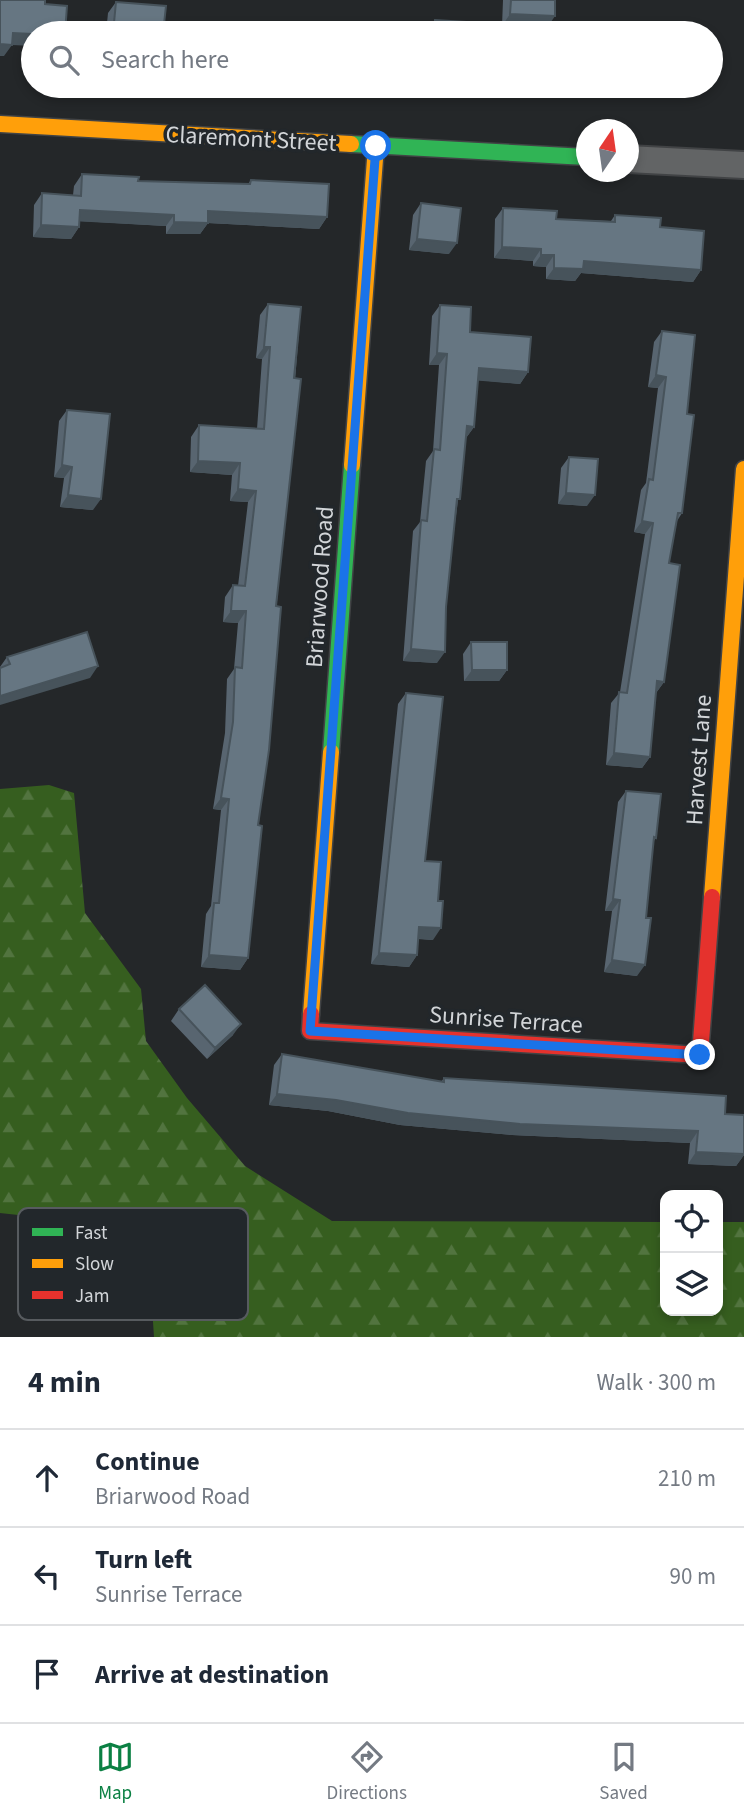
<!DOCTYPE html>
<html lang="en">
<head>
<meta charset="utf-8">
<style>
  body { margin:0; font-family:"Source Sans 3",sans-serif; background:#f6f6f7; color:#1f2937 }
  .controls { position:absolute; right:21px; bottom:21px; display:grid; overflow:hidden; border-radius:14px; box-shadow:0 4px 10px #0003 }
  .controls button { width:63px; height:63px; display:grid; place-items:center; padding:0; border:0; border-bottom:2px solid #e0e1e3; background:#fff; color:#1f2937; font:35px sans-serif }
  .compass { position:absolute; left:576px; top:119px; width:63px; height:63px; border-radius:50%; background:#fff; box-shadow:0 4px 10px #0003; rotate:13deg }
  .stop { position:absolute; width:21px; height:21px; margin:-16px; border:5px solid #1a73e8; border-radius:50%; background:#fff }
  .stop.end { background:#1a73e8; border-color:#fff; box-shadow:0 2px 7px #0008 }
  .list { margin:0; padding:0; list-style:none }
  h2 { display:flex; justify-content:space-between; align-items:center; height:91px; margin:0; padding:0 28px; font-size:30px }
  h2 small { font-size:23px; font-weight:400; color:#747a83 }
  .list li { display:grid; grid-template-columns:46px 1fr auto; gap:21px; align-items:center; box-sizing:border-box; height:98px; padding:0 28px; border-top:2px solid #e0e1e3 }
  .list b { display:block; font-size:26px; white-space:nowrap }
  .list p { margin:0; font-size:23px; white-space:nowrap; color:#747a83 }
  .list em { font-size:23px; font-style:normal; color:#747a83 }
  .icon { flex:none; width:38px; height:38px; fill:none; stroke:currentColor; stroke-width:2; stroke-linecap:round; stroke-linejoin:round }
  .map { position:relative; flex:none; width:744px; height:1337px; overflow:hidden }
  .search { position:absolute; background:#fff; box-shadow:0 4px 10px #0003; left:21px; right:21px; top:21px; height:77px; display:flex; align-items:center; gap:18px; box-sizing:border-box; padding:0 24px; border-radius:38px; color:#747a83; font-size:26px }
  .sheet { height:385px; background:#fff }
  nav { display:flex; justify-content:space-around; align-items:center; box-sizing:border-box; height:98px; border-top:2px solid #e0e1e3; background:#fff; font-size:19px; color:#747a83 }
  nav a { display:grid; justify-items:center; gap:4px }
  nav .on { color:#0b8043 }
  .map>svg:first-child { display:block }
  .forest { fill:url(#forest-firs) }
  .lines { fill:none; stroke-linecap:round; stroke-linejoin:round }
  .street-casing { stroke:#414345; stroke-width:30 }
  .fast-casing { stroke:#414345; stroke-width:19 }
  .slow-casing { stroke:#414345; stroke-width:19 }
  .jam-casing { stroke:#414345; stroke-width:19 }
  .street { stroke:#626465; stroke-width:26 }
  .fast { stroke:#30b455; stroke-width:16 }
  .slow { stroke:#ff9f0a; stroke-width:16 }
  .jam { stroke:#e5322d; stroke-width:16 }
  .wall { fill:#586570 }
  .shaded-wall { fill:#47535b }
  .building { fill:#667682; stroke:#47535b; stroke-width:2 }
  .route { stroke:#1a73e8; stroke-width:9 }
  .labels { text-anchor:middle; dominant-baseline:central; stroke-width:7; stroke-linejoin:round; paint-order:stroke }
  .street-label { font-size:24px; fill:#d2d5d8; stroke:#22272b }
  .key { fill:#22272b; stroke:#575b5f; stroke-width:2 }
  .key-label { font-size:19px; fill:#d2d5d8 }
</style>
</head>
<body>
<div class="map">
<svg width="744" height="1337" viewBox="0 0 744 1337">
  <defs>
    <pattern id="forest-firs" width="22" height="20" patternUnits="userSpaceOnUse" patternTransform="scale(1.75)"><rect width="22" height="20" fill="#365e1f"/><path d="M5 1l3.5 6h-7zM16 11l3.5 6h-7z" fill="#52743f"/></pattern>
  </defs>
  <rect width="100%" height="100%" fill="#242729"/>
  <path class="forest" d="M49,785L74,793L85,913L141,989L146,1041L187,1098L245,1166L332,1221L665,1222V1311H718V1222H744V1337H154L147,1229L0,1213V789Z"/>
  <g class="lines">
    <g class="street-casing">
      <path id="street" d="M628,159L744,165"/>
    </g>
    <g class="fast-casing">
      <path id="fast" d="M351,144L586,157
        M331,752L352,465"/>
    </g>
    <g class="slow-casing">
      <path id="slow" d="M0,124L351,144
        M352,465L376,146
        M712,897L744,469
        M311,1014L331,752"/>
    </g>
    <g class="jam-casing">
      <path id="jam" d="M311,1014L310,1031L700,1055L712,897"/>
    </g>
    <use href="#street" class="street"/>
    <use href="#fast" class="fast"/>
    <use href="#slow" class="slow"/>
    <use href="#jam" class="jam"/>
  </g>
  <path class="wall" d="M503,0H555L547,28L502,26Z
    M116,2L163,33H106L108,13Z
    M435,20L481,33H427Z
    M308,22L421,33H226L234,23L305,27Z
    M82,174L138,181L248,184L251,180L327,217L319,229L208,223L200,234H166V226L80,221L79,227L71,239L33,237L34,205L42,193L73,195L74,186Z
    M421,203L449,254L409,250L413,215Z
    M503,208L556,219L611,221L615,215L660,227L701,270L693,282L581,273L575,281L546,279V267L533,266V261L494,258L495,219Z
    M268,304L301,307L248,958L240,970L201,967L206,914L211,906L221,810L213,809L225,733L227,679L234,669L238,623L223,622L225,597L233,585L238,586L248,502L230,501L232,475L190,472L191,437L199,425L257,429L262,359L256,358L260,315Z
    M440,305L470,332L528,372L520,384L478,380L474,427L466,438L437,663L403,661L413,531L420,522L426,461L433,451L439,365H429L432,316Z
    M662,331L687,414L682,513L677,521L669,563L664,682L656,693L650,757L642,768L606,765L611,703L620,692L645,534L634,532L641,490L646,483L658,388L648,387L654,342Z
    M67,410L93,510L60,507L64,478L54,477L59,421Z
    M569,457L587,506L558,504L561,468Z
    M471,642L507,670L499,681H464L463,654Z
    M7,657L90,678L0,667Z
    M406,693L433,940L418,939L417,955L409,967L371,964L398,704Z
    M626,791L656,838L653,842L637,976L604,972L612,911H605L618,802Z
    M179,1009L233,1035L207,1059L171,1021Z
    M282,1054L441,1082L444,1078L725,1114L744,1155L736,1166L688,1164L690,1143L512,1135L400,1125L328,1111L269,1105L274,1065Z"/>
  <path class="shaded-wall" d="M510,14L555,16L547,28L502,26Z
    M13,33L33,34V46L12,45L4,56H0V44Z
    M294,86H332L328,91L293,87Z
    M351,86H406L402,91Z
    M80,210L174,215L166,226L72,221Z
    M208,211L327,217L319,229L208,223L200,234H166L174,222Z
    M41,225L79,227L71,239L33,237Z
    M417,239L457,243L449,254L409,250Z
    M502,247L541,249L533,261L494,258Z
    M541,255H554L546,267L533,266Z
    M584,261L701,270L693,282L581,273L575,281L546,279L554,268Z
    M264,347H270L262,359L256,358Z
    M437,353L447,354L439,365H429Z
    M479,368L528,372L520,384L471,380Z
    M656,375L666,377L658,388L648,387Z
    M467,426L474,427L466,438Z
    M198,461L240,463L232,475L190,472Z
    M62,465L72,467L64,478L54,477Z
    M238,489L256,491L248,502L230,501Z
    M566,493L595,495L587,506L558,504Z
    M68,495L101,499L93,510L60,507Z
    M642,521L653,523L645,534L634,532Z
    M231,611H246L238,623L223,622Z
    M411,649L445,652L437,663L403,661Z
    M98,666L90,678L0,705V696Z
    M472,670H507L499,681H464Z
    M657,681L664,682L656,693L649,692Z
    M614,753L650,757L642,768L606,765Z
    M221,798L229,799L221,810L213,809Z
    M613,899L620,900L612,911H605Z
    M419,927L441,928L433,940L411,938Z
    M379,953L417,955L409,967L371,964Z
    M209,955L248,958L240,970L201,967Z
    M612,960L645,965L637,976L604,972Z
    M241,1024L233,1035L207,1059L215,1048Z
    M277,1094L698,1131L690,1143L512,1135L400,1125L328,1111L269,1105Z
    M696,1152L744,1155L736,1166L688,1164Z"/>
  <path class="building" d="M0,0H45V4L67,6L65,33H33V34L13,33L12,45L0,44Z
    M511,0H555V16L510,14Z
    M116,2L166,6L163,33H113Z
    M435,20L481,23V33H434Z
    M308,22L421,33H233L234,23L307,27Z
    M566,29L606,32V33H565Z
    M82,174L139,177L138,181L250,184L251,180L329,184L327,217L208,211V223L174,222V215L80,210L79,227L41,225L42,193L81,196Z
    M421,203L461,208L457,243L417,239Z
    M503,208L557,211L556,219L615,222V215L661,218L660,227L704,231L701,270L584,261L583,269L554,268V255H541V249L502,247Z
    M268,304L301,307L294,378L301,379L276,606L281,607L269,750L258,825L262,826L248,958L209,955L214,903H219L229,799L221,798L233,722L235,667L242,668L246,611H231L233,585L245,586L256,491L238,489L240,463L198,461L199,425L264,429L270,347H264Z
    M440,305L471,307L470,332L531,337L528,372L479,368L474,427L467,426L460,499H457L446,607L445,652L411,649L421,520L427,521L434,449L440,450L447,354L437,353Z
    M662,331L695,335L687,414L694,415L682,513H678L669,563L680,565L664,682L657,681L650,757L614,753L619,692L627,693L653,523L642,521L649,479L653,480L666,377L656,375Z
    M67,410L110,414L101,499L68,495L72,467L62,465Z
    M569,457L598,459L595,495L566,493Z
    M87,632L98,666L0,696V668L10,664L7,657Z
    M471,642H507V670H472Z
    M406,693L443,697L425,861L441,862L438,901H443L441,928L419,927L417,955L379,953Z
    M626,791L661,794L656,838L654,837L646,918H651L645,965L612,960L620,900L613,899Z
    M205,985L241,1024L215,1048L179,1009Z
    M282,1054L444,1082V1078L726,1096L725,1114L744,1115V1154L696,1152L698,1131L520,1124L408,1113L336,1100L277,1094Z"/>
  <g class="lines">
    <path class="route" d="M376,146L310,1031L700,1055"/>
  </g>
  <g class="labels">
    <g class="street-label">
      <text transform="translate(251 139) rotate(3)">Claremont Street</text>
      <text transform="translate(320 587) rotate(-86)">Briarwood Road</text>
      <text transform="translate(699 760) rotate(-86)">Harvest Lane</text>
      <text transform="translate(506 1020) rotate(4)">Sunrise Terrace</text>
    </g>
  </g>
  <rect x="18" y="1208" width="230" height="112" rx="10" class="key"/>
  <rect x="32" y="1228" width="31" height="8" fill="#30b455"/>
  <rect x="32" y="1259" width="31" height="9" fill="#ff9f0a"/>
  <rect x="32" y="1291" width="31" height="8" fill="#e5322d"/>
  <g class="key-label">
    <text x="75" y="1239">Fast</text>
    <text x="75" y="1270">Slow</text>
    <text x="75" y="1302">Jam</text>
  </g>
</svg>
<div class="controls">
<button><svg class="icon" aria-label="locate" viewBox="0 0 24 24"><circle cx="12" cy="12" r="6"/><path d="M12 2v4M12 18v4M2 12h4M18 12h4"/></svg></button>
<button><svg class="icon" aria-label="layers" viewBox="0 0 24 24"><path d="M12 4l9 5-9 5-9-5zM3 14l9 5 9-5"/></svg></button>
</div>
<svg class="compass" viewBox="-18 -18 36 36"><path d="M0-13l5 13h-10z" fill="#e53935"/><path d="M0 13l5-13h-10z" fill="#747a83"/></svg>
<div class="stop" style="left:376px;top:146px"></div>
<div class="stop end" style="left:700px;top:1055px"></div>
<div class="search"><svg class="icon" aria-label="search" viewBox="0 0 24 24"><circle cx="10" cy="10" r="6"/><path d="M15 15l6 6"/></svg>Search here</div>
</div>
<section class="sheet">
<h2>4 min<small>Walk · 300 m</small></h2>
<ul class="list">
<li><svg class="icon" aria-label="ahead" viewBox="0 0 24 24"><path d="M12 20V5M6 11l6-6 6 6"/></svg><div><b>Continue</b><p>Briarwood Road</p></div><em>210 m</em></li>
<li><svg class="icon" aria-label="left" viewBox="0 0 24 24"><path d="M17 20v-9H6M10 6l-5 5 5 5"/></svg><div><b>Turn left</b><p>Sunrise Terrace</p></div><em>90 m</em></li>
<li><svg class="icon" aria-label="arrive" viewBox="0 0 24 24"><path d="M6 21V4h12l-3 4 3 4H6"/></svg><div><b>Arrive at destination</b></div></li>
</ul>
</section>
<nav>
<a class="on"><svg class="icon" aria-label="map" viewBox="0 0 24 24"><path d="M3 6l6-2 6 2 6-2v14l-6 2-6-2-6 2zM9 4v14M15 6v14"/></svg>Map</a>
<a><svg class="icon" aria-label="directions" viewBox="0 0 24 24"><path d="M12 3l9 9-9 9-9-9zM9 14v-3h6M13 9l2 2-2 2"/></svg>Directions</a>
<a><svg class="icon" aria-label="saved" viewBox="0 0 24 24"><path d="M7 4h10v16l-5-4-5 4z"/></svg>Saved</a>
</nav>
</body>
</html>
